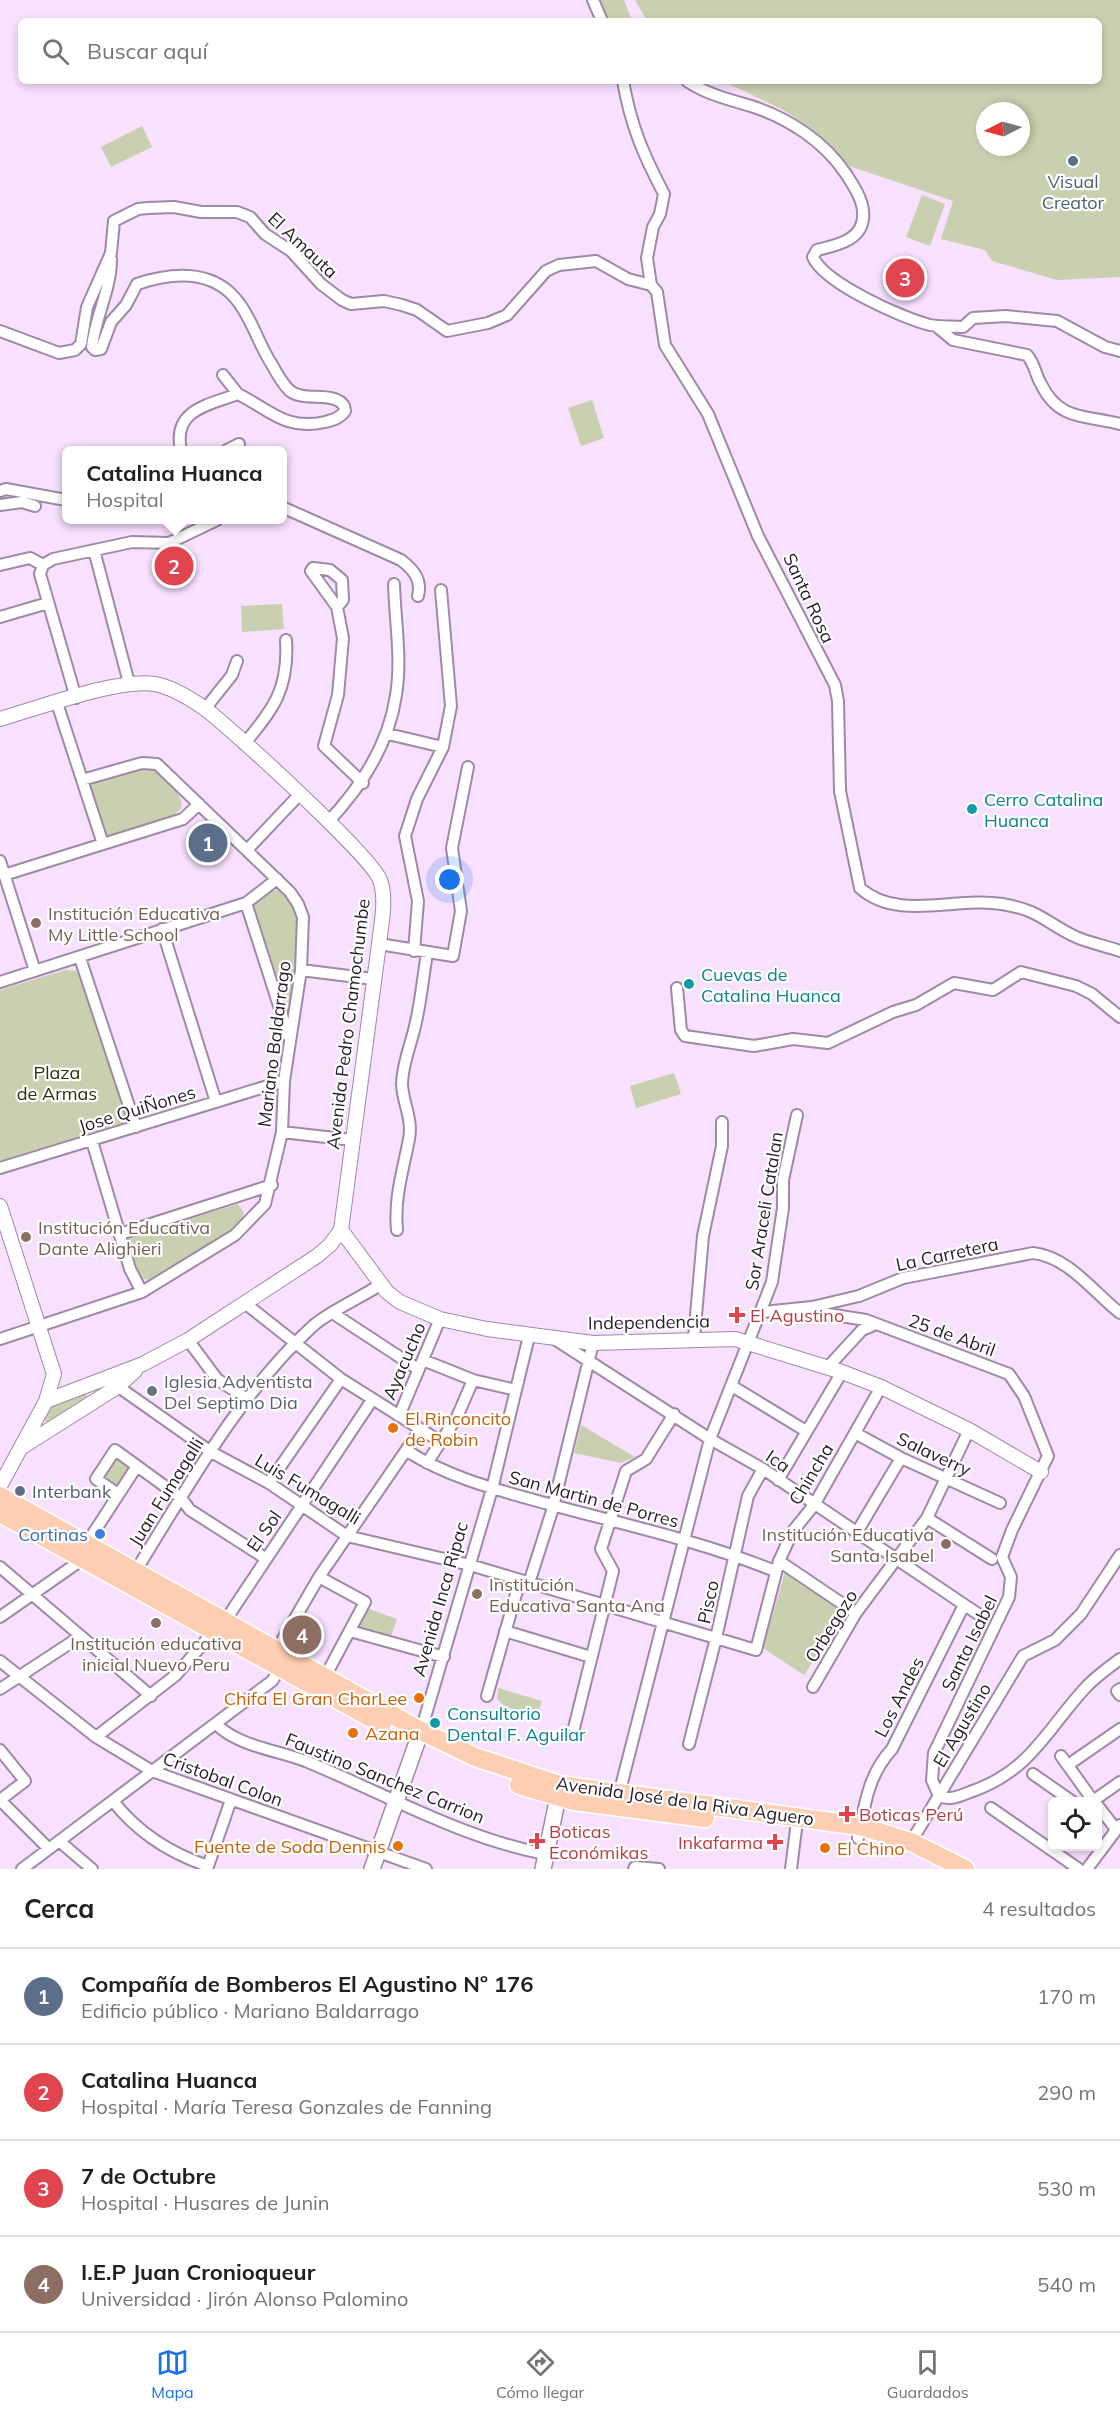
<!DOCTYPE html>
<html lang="es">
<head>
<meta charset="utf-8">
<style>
  body { margin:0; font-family:Mulish,sans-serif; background:#f2f2f2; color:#202124 }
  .controls { position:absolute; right:18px; bottom:18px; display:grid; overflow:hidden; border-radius:9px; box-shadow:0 3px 9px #0003 }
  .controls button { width:54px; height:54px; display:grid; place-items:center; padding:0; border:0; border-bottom:2px solid #e0e0e0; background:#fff; color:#202124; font:30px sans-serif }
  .compass { position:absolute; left:976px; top:102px; width:54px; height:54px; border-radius:50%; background:#fff; box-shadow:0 3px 9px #0003; rotate:264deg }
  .you { position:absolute; left:450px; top:880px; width:21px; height:21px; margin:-15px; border:4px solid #fff; border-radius:50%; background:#1a73e8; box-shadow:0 0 0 9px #1a73e833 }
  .badge { display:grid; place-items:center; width:39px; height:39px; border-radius:50%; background:#1a73e8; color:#fff; font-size:20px; font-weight:700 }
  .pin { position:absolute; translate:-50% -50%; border:3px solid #fff; box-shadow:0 2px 6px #0006 }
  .popup { position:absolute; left:62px; top:446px; width:225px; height:78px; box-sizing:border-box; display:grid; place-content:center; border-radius:9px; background:#fff; filter:drop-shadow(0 2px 4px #0005); font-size:20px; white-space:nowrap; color:#757577 }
  .popup b { font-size:22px; color:#202124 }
  .popup::after { content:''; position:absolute; left:50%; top:100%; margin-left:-12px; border:12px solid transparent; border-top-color:#fff }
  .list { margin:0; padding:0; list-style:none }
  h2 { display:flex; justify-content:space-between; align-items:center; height:78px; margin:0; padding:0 24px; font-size:26px }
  h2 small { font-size:20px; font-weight:400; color:#757577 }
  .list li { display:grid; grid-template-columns:39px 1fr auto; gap:18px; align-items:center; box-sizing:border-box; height:96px; padding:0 24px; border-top:2px solid #e0e0e0 }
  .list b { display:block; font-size:22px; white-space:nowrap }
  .list p { margin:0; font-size:20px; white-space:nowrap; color:#757577 }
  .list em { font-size:20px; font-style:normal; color:#757577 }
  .icon { flex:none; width:33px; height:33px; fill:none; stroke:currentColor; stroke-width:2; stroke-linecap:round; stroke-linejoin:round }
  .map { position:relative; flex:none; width:1120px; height:1869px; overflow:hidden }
  .search { position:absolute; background:#fff; box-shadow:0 3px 9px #0003; left:18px; right:18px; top:18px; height:66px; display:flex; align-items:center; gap:15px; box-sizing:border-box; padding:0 21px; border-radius:9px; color:#757577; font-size:22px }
  .sheet { height:462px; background:#fff }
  nav { display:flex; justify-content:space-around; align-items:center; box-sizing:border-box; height:84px; border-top:2px solid #e0e0e0; background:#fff; font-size:16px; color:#757577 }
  nav a { display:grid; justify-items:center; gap:3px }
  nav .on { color:#1a73e8 }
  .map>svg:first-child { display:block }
  .green { fill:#c9d0af; fill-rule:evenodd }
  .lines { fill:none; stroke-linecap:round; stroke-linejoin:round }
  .minor-casing { stroke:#9f89a6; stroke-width:14 }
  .tertiary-casing { stroke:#9f89a6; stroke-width:16 }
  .secondary-casing { stroke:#9f89a6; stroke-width:18 }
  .primary-casing { stroke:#fff; stroke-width:21 }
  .minor { stroke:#fff; stroke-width:10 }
  .tertiary { stroke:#fff; stroke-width:14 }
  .secondary { stroke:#fff; stroke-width:15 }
  .primary { stroke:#feceb3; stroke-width:18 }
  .service-dot { fill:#5c6f8a; stroke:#fff; stroke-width:2 }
  .culture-dot { fill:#0f9aa8; stroke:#fff; stroke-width:2 }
  .education-dot { fill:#8d6e63; stroke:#fff; stroke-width:2 }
  .health-dot { fill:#e0444e; stroke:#fff; stroke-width:2 }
  .worship-dot { fill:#6b7280; stroke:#fff; stroke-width:2 }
  .food-dot { fill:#e8710a; stroke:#fff; stroke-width:2 }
  .shop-dot { fill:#3f7fe0; stroke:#fff; stroke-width:2 }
  .labels { text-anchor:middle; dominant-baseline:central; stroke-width:4.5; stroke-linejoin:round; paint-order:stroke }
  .service-label { font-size:18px; fill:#4e5e75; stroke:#fff }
  .street-label { font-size:18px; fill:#251c28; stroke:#fff }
  .culture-label { font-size:18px; fill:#0d838f; stroke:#fff; text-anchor:start }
  .education-label { font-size:18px; fill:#785e54; stroke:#fff; text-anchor:start }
  .park-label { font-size:18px; fill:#2b3005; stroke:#fff }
  .health-label { font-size:18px; fill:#be3a42; stroke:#fff; text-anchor:start }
  .worship-label { font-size:18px; fill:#5b616d; stroke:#fff; text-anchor:start }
  .food-label { font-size:18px; fill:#c56008; stroke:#fff; text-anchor:start }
  .shop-label { font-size:18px; fill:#366cbe; stroke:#fff; text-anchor:end }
</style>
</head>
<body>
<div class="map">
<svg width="1120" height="1869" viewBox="0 0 1120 1869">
  <rect width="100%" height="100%" fill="#f8e0ff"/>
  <path class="green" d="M597,0H624L632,21H604Z
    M635,0H1120V277L1057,280L992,261L985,250L941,239L953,201L849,166L809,127L785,111L723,81H1099V21H647ZM985,111H1021V147H985Z
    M142,126L152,147L111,167L101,147Z
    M922,195L945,204L930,246L906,237Z
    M592,400L604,438L581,446L568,408Z
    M282,604L284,629L242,632L241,606Z
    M146,767C160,770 178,789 182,803L180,810L172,817L104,837L87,785Z
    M284,889L297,906L300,920L290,1003L280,1005L249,905L266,892Z
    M65,970L80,971L126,1110V1120L115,1129L7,1160H0V990Z
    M674,1073L681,1094L636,1108L630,1086Z
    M238,1204L244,1213L241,1223L153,1280L138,1279L124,1239Z
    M84,1392L89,1397L48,1424L44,1419L49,1406Z
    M581,1425L635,1457L621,1463L574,1453Z
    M116,1454L133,1465L117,1489L101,1477Z
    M785,1572L846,1611L804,1675L763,1648Z
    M366,1608L397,1619L390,1639L356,1629Z
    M498,1688L542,1701L537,1715L506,1707L497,1699Z"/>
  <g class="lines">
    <g class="minor-casing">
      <path id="minor" d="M593,0L602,21
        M623,81C631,126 643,154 664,194L660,214L653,227L647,258L651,285L657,292L665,345L708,414L758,536L835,685L838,701L840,791L860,888C898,922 956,896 1002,904C1040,910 1046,923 1076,937C1090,943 1106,946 1120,951
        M687,81C706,94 730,100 751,106C788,118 824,141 846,174C853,185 862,198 863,211C866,239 839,245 817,250L813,257C824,283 902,318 930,325C940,327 952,326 963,327L973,318L1006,316L1057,321L1105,347L1120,351
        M111,259C111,290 95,317 92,347L95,350L101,349L111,322L126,305L137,284C170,273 210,269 235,298C251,316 258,343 271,363C276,372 281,382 289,390C303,403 334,390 344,406L345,411C340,418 333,420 325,422C286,431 270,410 238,394C208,405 172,410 181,450
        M936,326L953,340L1027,355C1035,364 1035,374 1041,384C1059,421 1085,415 1120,424
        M0,331L59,353L75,350L81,344L87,307L111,253L114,221L138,209L148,208L174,207L201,212H237L250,217L265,234L291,251L321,284L342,300L351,304L384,301L402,305L417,310L447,331L488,323L507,315L546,271L559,265L596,261L628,279L651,285
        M223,375L238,394
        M227,450L239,444
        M0,491L6,489L66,500
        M0,505L22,502L35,506
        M282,507L401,560C414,570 422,580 418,596
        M94,550L129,683
        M0,565L30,558L43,565
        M43,565L53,559L132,542L169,543L217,520
        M43,565L40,574L76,698
        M337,607L343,600L342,580L330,570L313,568L311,571L337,607L343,638L338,695L324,746L363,783
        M0,617L48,603
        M57,703L103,844
        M205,709L232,675L237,661
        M388,734L443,747
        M244,744C274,709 289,688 286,640
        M328,822C362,786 389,744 396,695C402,659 395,620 394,584
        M247,850L299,795
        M0,861L35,971
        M4,875L183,819L199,804
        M246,903L289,1037
        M162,929L216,1102
        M379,944L453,956L461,911L452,848L468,767
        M414,951L418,901L405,836L417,799L443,747L451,706L441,590
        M80,958L136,1127
        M301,970L373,979
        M0,982L246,903L277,879
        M677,988L681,1030L685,1036L754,1046L793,1039L828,1043L893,1012L916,1005L954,983L993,990L1021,972L1076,986L1092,994L1120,1017
        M282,1132L352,1140
        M92,1141L130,1269L142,1292
        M0,1168L284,1081
        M397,1230C394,1197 403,1171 409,1139C413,1120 403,1103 402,1085C402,1064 411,1045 415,1026C421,1002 423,977 427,953
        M120,1234L272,1185
        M246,1304L341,1379L441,1442
        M812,1307L828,1314L866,1320L1009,1374L1024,1396L1048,1456L1012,1530L1002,1557L1011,1577L1009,1597L934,1753L932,1780L939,1796C950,1801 959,1796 970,1792C1032,1771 1047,1728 1088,1685C1098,1675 1109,1667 1120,1659
        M763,1312L812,1307L859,1296L903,1278L1033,1253C1069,1257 1093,1292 1120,1313
        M334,1314L418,1369
        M553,1338L710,1439L763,1469L981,1616
        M694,1338L703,1236L722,1146V1122
        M0,1339L142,1292L235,1235L265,1204L282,1132L284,1081L301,970L303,917L298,904L290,892L157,764L142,763L82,780
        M188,1340L217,1379L247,1399
        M423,1360L473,1380L516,1390
        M827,1368L862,1330L874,1325
        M113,1383L211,1452L269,1483L347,1536L470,1565L756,1650L779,1561L793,1531L814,1505L881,1387
        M732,1386L806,1431
        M399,1416L440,1319
        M855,1433L901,1458L1000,1503
        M407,1451C451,1479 502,1491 552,1505C627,1525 703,1542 775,1571
        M427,1463L457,1417L473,1380
        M778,1480L842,1372
        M269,1483L341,1379
        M118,1494L96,1479L115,1450L181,1498L190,1510L265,1558
        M927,1518L992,1559
        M857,1532L901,1458
        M85,1546L137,1466
        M779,1561L856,1613
        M0,1567L151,1696
        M135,1572C188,1487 239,1393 314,1325C327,1313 363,1296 380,1285
        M319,1577L365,1602L325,1677
        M529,1583L552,1511L593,1343
        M0,1617L83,1559
        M225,1621L372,1400
        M350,1631L444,1657
        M505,1631L591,1657
        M0,1661L96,1737L152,1771L426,1869
        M813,1687L856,1613L927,1518L969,1430
        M0,1689L81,1636
        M1120,1689L1117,1691L1120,1695
        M487,1696L520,1580
        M216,1724C239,1747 278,1750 308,1762C385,1794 462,1838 545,1854
        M574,1728L613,1571L601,1549L626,1471L646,1459L674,1414
        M421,1731L492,1489L529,1336
        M96,1737L176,1675L214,1631
        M689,1744L716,1638L748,1496L763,1469
        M0,1750L25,1781L0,1800
        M1061,1756L1094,1802
        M1068,1765L1120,1729
        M1033,1774L1073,1802
        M619,1794L710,1439L772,1282L783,1208V1180L797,1115
        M0,1800L49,1849
        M113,1801C138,1833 169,1853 208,1866
        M1093,1801L1120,1782
        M1098,1806L1115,1828
        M991,1808L1079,1869
        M858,1838C865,1804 868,1775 892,1749L964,1605
        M59,1841L92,1869
        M911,1842L1023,1656L1055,1640L1081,1614L1120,1555
        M22,1869L272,1681L277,1673L283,1639L319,1577L420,1430
        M207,1869L231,1800
        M634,1869L635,1867L659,1869
        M791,1869L796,1829
        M1087,1869L1120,1825"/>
    </g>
    <g class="tertiary-casing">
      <path id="tertiary" d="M0,719C38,708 119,678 155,684C171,687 191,699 204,708C230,727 372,857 380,880C387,899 381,925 379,944L341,1230L330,1245L317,1256L188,1340L143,1364L46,1401
        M0,1206L54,1374L46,1401L0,1486
        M341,1230L387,1292L400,1302L440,1319L487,1329L593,1343L735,1339L842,1372L881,1387L969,1430L1041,1472
        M22,1447L117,1387L135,1371"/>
    </g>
    <g class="secondary-casing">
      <path id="secondary" d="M372,1869L421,1731
        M543,1869L560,1787"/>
    </g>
    <g class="primary-casing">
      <path id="primary" d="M0,1496L421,1731L475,1757L560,1785L860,1826L911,1842L965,1869
        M0,1513L382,1724
        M519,1785L574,1801L705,1818"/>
    </g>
    <use href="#minor" class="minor"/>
    <use href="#tertiary" class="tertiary"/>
    <use href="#secondary" class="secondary"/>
    <use href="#primary" class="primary"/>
  </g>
  <g class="service-dot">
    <circle cx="1073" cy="161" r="6"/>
    <circle cx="20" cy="1491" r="6"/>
  </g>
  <g class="culture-dot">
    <circle cx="972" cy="809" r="6"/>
    <circle cx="689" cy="984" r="6"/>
    <circle cx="435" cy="1723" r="6"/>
  </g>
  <g class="education-dot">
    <circle cx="36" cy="923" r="6"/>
    <circle cx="26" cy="1237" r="6"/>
    <circle cx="946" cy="1544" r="6"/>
    <circle cx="477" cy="1594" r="6"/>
    <circle cx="156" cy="1623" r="6"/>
  </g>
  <g class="health-dot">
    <path d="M734 1306h6v6h6v6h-6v6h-6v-6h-6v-6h6z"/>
    <path d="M844 1805h6v6h6v6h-6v6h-6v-6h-6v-6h6z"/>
    <path d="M534 1832h6v6h6v6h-6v6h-6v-6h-6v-6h6z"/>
    <path d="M772 1833h6v6h6v6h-6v6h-6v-6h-6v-6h6z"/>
  </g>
  <circle class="worship-dot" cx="152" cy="1391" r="6"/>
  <g class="food-dot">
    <circle cx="393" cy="1428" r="6"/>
    <circle cx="419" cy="1698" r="6"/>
    <circle cx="353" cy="1733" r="6"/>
    <circle cx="398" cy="1846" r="6"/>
    <circle cx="825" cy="1848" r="6"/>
  </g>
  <circle class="shop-dot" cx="100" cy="1534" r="6"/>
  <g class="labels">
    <g class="service-label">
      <text x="1073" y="181">Visual<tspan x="1073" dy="21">Creator</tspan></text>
      <text x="32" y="1491" text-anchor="start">Interbank</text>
    </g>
    <g class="street-label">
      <text transform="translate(303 245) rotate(43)">El Amauta</text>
      <text transform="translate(809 598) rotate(65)">Santa Rosa</text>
      <text transform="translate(348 1024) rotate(-83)">Avenida Pedro Chamochumbe</text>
      <text transform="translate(274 1044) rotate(-83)">Mariano Baldarrago</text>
      <text transform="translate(137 1109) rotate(-17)">Jose QuiÑones</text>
      <text transform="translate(764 1211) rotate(-81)">Sor Araceli Catalan</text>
      <text transform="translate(947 1254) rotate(-12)">La Carretera</text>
      <text transform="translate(649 1322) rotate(-1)">Independencia</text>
      <text transform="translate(952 1335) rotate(20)">25 de Abril</text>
      <text transform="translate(404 1361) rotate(-67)">Ayacucho</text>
      <text transform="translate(934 1454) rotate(25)">Salaverry</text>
      <text transform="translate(778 1461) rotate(34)">Ica</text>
      <text transform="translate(811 1474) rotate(-59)">Chincha</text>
      <text transform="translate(308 1489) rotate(31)">Luis Fumagalli</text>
      <text transform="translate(166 1492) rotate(-58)">Juan Fumagalli</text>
      <text transform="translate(594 1499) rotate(15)">San Martin de Porres</text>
      <text transform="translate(264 1531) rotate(-55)">El Sol</text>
      <text transform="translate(440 1599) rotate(-74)">Avenida Inca Ripac</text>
      <text transform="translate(708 1602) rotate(-78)">Pisco</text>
      <text transform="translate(831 1626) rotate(-58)">Orbegozo</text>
      <text transform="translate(969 1643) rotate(-64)">Santa Isabel</text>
      <text transform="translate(899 1697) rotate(-63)">Los Andes</text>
      <text transform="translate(962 1725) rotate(-59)">El Agustino</text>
      <text transform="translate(385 1778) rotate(22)">Faustino Sanchez Carrion</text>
      <text transform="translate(223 1779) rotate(20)">Cristobal Colon</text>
      <text transform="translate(685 1801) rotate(8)">Avenida José de la Riva Aguero</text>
    </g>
    <g class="culture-label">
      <text x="984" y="799">Cerro Catalina<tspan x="984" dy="21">Huanca</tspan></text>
      <text x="701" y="974">Cuevas de<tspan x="701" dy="21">Catalina Huanca</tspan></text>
      <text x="447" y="1713">Consultorio<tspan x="447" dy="21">Dental F. Aguilar</tspan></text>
    </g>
    <g class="education-label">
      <text x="48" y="913">Institución Educativa<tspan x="48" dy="21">My Little School</tspan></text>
      <text x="38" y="1227">Institución Educativa<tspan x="38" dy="21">Dante Alighieri</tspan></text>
      <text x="934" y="1534" text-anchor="end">Institución Educativa<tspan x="934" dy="21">Santa Isabel</tspan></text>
      <text x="489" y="1584">Institución<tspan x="489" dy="21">Educativa Santa Ana</tspan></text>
      <text x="156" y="1643" text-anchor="middle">Institución educativa<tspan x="156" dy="21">inicial Nuevo Peru</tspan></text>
    </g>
    <g class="park-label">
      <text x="57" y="1072">Plaza<tspan x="57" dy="21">de Armas</tspan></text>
    </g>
    <g class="health-label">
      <text x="750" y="1315">El Agustino</text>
      <text x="859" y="1814">Boticas Perú</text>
      <text x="549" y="1831">Boticas<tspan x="549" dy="21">Económikas</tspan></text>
      <text x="763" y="1842" text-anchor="end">Inkafarma</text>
    </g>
    <g class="worship-label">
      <text x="164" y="1381">Iglesia Adventista<tspan x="164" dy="21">Del Septimo Dia</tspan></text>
    </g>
    <g class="food-label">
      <text x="405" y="1418">El Rinconcito<tspan x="405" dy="21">de Robin</tspan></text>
      <text x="407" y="1698" text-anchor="end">Chifa El Gran CharLee</text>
      <text x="365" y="1733">Azana</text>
      <text x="386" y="1846" text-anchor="end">Fuente de Soda Dennis</text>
      <text x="837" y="1848">El Chino</text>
    </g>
    <g class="shop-label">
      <text x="88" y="1534">Cortinas</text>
    </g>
  </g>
</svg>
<div class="controls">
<button><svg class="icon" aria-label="locate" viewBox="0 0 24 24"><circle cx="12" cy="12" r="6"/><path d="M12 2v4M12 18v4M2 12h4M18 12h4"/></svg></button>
</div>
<svg class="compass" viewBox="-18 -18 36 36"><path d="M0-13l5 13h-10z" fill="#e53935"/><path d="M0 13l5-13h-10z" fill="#757577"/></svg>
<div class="you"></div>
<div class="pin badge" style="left:208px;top:843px;background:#5c6f8a">1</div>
<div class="pin badge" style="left:174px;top:566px;background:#e0444e">2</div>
<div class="popup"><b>Catalina Huanca</b>Hospital</div>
<div class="pin badge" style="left:905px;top:278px;background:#e0444e">3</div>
<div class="pin badge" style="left:302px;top:1635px;background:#8d6e63">4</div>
<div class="search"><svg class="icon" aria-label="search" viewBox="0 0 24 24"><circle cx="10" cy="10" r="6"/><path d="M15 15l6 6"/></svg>Buscar aquí</div>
</div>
<section class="sheet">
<h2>Cerca<small>4 resultados</small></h2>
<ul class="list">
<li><span class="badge" style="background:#5c6f8a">1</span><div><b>Compañía de Bomberos El Agustino Nº 176</b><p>Edificio público · Mariano Baldarrago</p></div><em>170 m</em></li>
<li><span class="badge" style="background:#e0444e">2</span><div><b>Catalina Huanca</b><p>Hospital · María Teresa Gonzales de Fanning</p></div><em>290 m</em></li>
<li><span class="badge" style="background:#e0444e">3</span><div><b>7 de Octubre</b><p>Hospital · Husares de Junin</p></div><em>530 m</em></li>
<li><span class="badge" style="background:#8d6e63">4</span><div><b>I.E.P Juan Cronioqueur</b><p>Universidad · Jirón Alonso Palomino</p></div><em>540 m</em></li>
</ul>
</section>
<nav>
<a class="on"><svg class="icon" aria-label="map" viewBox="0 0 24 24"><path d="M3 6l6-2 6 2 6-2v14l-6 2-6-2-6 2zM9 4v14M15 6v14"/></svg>Mapa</a>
<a><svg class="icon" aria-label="directions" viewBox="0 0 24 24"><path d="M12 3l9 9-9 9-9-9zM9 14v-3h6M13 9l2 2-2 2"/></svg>Cómo llegar</a>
<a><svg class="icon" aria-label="saved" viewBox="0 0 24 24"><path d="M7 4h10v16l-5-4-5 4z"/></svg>Guardados</a>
</nav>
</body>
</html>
